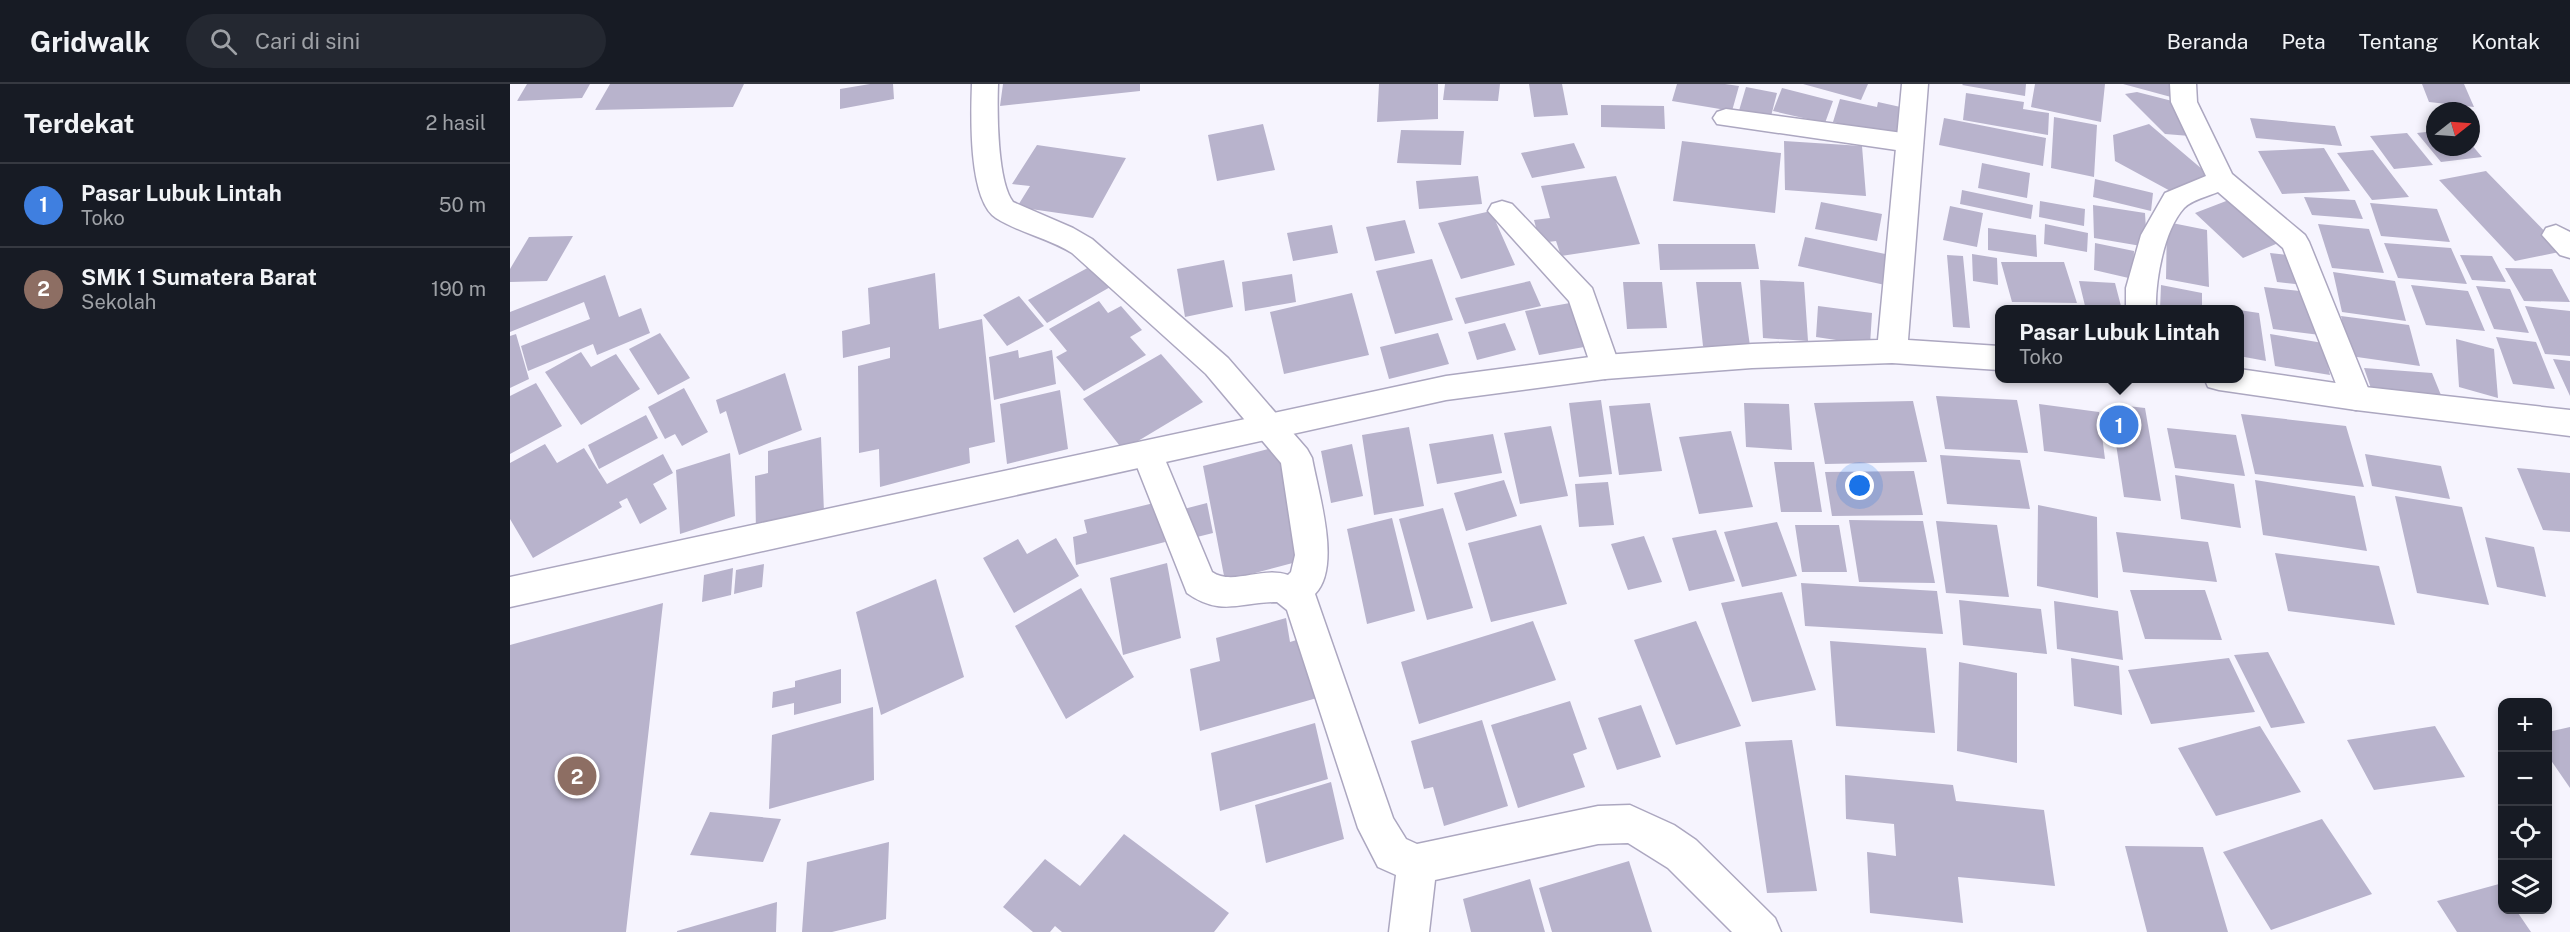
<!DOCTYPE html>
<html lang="id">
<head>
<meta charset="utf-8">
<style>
  body { margin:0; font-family:"Public Sans",sans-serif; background:#242831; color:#f1f3f6 }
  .controls { position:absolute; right:18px; bottom:18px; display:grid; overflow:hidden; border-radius:12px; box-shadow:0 3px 9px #0003 }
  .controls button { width:54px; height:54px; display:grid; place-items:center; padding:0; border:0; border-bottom:2px solid #363941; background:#171b24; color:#f1f3f6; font:30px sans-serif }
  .compass { position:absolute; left:1916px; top:18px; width:54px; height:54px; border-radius:50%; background:#171b24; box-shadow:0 3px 9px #0003; rotate:73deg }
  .you { position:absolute; left:1350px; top:402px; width:21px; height:21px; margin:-15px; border:4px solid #fff; border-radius:50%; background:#1a73e8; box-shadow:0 0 0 9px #1a73e833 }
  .badge { display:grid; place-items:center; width:39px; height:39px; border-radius:50%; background:#1a73e8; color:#fff; font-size:20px; font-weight:700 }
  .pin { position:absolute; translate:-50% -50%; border:3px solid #fff; box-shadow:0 2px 6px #0006 }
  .popup { position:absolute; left:1485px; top:221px; width:249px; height:78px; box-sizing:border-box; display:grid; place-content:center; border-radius:12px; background:#171b24; filter:drop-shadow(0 2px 4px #0005); font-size:20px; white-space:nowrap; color:#9ea1a6 }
  .popup b { font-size:22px; color:#f1f3f6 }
  .popup::after { content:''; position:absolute; left:50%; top:100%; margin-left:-12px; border:12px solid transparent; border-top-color:#171b24 }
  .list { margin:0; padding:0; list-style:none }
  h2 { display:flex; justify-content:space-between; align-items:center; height:78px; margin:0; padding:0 24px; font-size:26px }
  h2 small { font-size:20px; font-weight:400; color:#9ea1a6 }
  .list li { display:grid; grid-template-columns:39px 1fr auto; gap:18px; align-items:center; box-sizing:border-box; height:84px; padding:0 24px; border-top:2px solid #363941 }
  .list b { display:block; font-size:22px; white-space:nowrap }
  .list p { margin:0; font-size:20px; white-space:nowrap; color:#9ea1a6 }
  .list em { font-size:20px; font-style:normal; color:#9ea1a6 }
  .icon { flex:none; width:33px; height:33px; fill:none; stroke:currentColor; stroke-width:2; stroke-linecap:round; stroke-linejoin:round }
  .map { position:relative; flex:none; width:2060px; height:848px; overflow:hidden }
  header { display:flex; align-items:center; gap:36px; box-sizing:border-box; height:84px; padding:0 30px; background:#171b24; border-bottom:2px solid #363941 }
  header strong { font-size:28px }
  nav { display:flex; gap:33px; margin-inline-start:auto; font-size:21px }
  .search { width:420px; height:54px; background:#242831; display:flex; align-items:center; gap:15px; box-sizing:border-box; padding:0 21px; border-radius:33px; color:#9ea1a6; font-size:22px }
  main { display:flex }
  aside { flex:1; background:#171b24 }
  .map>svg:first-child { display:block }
  .building { fill:#b8b3cc }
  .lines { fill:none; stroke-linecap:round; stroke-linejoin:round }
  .minor-casing { stroke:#aca7c0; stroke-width:3 }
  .tertiary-casing { stroke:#aca7c0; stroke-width:3 }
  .minor { fill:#fff; fill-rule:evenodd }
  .tertiary { fill:#fff; fill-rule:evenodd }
</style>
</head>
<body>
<header>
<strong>Gridwalk</strong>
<div class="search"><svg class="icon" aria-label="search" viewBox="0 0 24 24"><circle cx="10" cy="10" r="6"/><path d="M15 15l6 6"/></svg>Cari di sini</div>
<nav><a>Beranda</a><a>Peta</a><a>Tentang</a><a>Kontak</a></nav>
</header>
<main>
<aside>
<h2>Terdekat<small>2 hasil</small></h2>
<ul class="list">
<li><span class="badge" style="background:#3f7fe0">1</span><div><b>Pasar Lubuk Lintah</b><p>Toko</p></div><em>50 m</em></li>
<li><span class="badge" style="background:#8d6e63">2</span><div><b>SMK 1 Sumatera Barat</b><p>Sekolah</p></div><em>190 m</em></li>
</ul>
</aside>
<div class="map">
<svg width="2060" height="848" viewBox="0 0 2060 848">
  <rect width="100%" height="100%" fill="#f6f4fe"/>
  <path class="building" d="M17,0H80L72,14L7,17Z
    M100,0H234L223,23L85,26Z
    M360,0H383L384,15L330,25V5Z
    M493,0H630V7L490,22Z
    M869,0H928V35L867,38Z
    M935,0H990L988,17L933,16Z
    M1019,0H1052L1058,31L1024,33Z
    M1167,0H1215L1229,2L1222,27L1162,17Z
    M1293,0H1358L1351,16Z
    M1453,0H1516L1515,12L1452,1Z
    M1525,0H1595L1591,38L1521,23Z
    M1613,0H1664L1661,13Z
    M1912,0H1954L1964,23L1919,18Z
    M1236,3L1267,9L1260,36L1228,30Z
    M1272,4L1323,17L1315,39L1263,27Z
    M1627,8L1670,19L1680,52L1655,50L1615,10Z
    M1456,9L1514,18L1513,25L1539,29L1538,51L1453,36Z
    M1330,15L1367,23L1368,18L1395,24L1387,53L1323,38Z
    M1091,21L1154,22L1155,45L1091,43Z
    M1544,33L1587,41L1584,93L1541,84Z
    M1434,34L1536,54L1533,82L1429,61Z
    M1740,34L1825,42L1832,62L1746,54Z
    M753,40L765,86L707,97L698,51Z
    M1639,40L1699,91L1664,109L1605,77L1603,51Z
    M891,46L954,47L951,81L887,79Z
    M1925,47V63H1961V60L1972,73L1931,78L1907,49Z
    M1897,49L1923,81L1884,85L1860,52Z
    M1172,57L1271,69L1265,129L1163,117Z
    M1274,57L1352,62L1356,112L1275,106Z
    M1064,59L1075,84L1022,94L1011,69Z
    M527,61L616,74L583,134L507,123L520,102L502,100Z
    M1814,64L1840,107L1772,110L1748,67Z
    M1863,66L1899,113L1862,116L1827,69Z
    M1472,79L1520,89L1517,114L1468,104Z
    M1976,87L2054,167L2005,177L1929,96Z
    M968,92L972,120L909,125L906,97Z
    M1106,92L1130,160L1051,172L1046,157L1030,159L1024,136L1040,134L1031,102Z
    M1585,95L1643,109L1641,127L1583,113Z
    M1452,106L1523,121L1521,135L1450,120Z
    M1794,113L1845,116L1853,135L1802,131Z
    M1724,114L1773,157L1733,174L1685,129Z
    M1530,117L1575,125L1574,142L1529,133Z
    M1311,118L1372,130L1367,157L1305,145Z
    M1860,119L1927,125L1940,158L1871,152Z
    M1583,121L1635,129L1637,163L1584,154Z
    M1440,122L1473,129L1467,163L1433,156Z
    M981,127L1005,181L951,195L928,139Z
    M895,136L905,169L865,177L856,143Z
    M1657,138L1697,146L1699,203L1656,195Z
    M1535,140L1578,149L1577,168L1534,160Z
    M1808,140L1859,145L1874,189L1822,184Z
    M822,141L828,169L783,177L777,149Z
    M1478,144L1526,151L1527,173L1478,166Z
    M63,152L37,197L0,198V185L19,153Z
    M1295,153L1380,171L1375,201L1288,182Z
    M1585,159L1624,167L1623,195L1584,186Z
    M1874,159L1941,164L1957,200L1888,194Z
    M1148,160H1245L1249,185L1150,186Z
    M1760,169L1786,172L1794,201L1767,198Z
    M1462,170L1487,174L1488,201L1463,197Z
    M1437,171L1453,172L1460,244L1443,243Z
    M1950,171L1982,172L1996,198L1962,196Z
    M922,175L943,236L885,250L866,187Z
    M714,176L723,223L675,233L667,185Z
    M1491,178H1554L1567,219L1502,218Z
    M583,181L602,202L537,239L518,216Z
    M1995,184L2042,185L2060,218L2014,217Z
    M1823,188L1885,197L1896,237L1832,228Z
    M425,189L429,245L472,235L485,358L459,364L460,379L370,403L369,365L349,369L348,282L380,274V263L333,274L332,247L360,240L358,204Z
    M782,190L786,218L735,227L732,198Z
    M95,191L109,233L131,224L140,249L87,271L83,260L18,287L11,262L80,235L74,218L0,248V228Z
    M1250,196L1294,198L1298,257L1253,254Z
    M1020,197L1031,222L955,240L945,214Z
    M1569,197L1605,199L1612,226H1576Z
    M1113,198H1152L1157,244L1117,245Z
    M1186,198H1231L1240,262H1193Z
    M1651,201L1692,209V226H1650Z
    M1901,201L1958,207L1975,247L1916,241Z
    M1966,202L2000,205L2019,249L1984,245Z
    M1754,203L1799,208L1810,251L1763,245Z
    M842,209L859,271L774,290L760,228Z
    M509,212L534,242L497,262L473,231Z
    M589,217L598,229L611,222L632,246L620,253L636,271L574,307L546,273L557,267L539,245Z
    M1060,219L1074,263L1029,271L1015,227Z
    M1562,221L1564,226H1524V224Z
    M1308,222L1362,229L1360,261L1306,253Z
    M2015,222L2060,227V272L2035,270Z
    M1729,226L1749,229L1756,277L1729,272Z
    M1831,232L1899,241L1910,282L1840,272Z
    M995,239L1006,266L967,276L958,248Z
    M150,249L180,294L148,311L119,265Z
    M928,249L939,280L879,295L870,263Z
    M6,250L19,295L0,304V252Z
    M1760,250L1813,259L1820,291L1765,282Z
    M1986,253L2026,258L2045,305L2003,300Z
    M1946,255L1984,265L1988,314L1949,303Z
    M508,266L509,274L542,266L546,300L484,316L479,273Z
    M71,268L81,283L106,270L130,305L71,341L35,288Z
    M651,270L693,318L613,366L573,315Z
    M2043,275L2060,277V312Z
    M1854,284L1922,289L1933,316L1863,310Z
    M275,289L292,346L229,371L216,327L210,330L206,316Z
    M26,299L52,342L0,370V312Z
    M174,304L198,348L172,362L165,350L155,355L138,323Z
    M550,306L558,365L497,380L490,320Z
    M1426,312L1507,316L1518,369L1435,365Z
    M1091,316L1102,390L1069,393L1059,319Z
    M1403,317L1417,378L1315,380L1304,319Z
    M1140,319L1152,387L1109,391L1099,322Z
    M1234,319L1279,320L1282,366L1236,363Z
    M1529,320L1589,328L1595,375L1534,367Z
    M1600,320L1635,324L1651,417L1614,413Z
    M1731,330L1836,342L1854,403L1745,390Z
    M136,331L148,354L89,385L78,361Z
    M1041,342L1058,412L1010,420L994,349Z
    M899,343L914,422L864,431L852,351Z
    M1657,344L1726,351L1735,392L1665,384Z
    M1221,347L1243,423L1189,430L1169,353Z
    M983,350L992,389L927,400L919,360Z
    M311,353L314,428L246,447L245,392L258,389V367Z
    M35,360L47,379L74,364L97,400L153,370L163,389L143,400L157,425L130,440L117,414L109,418L112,423L23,474L0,435V379Z
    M842,360L853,412L821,419L811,367Z
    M766,363L794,476L715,497L693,382Z
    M220,369L225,432L170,450L166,386Z
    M1855,370L1931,382L1940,415L1862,402Z
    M1430,371L1510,376L1520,425L1437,420Z
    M1264,378H1304L1312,428H1271Z
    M2007,384L2060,389V448L2033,446Z
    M1404,387L1413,431L1322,432L1315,388Z
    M1665,391L1724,400L1731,444L1671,435Z
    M994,396L1007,432L956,447L944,409Z
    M1745,396L1845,412L1857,467L1753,451Z
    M1098,398L1104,441L1069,443L1065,400Z
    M1885,412L1952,423L1979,521L1907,509Z
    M648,418L655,458L566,481L563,453L577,449L574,436Z
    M697,419L703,449L675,456L670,426Z
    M1528,421L1587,433L1588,514L1527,502Z
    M933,424L963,524L917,536L889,435Z
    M882,434L905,527L857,540L837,445Z
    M1339,436L1413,437L1425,499L1349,498Z
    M1426,437L1487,441L1499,513L1436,509Z
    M1267,438L1287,492L1232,503L1214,448Z
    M1031,441L1057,520L981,538L958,459Z
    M1285,441H1329L1337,488H1292Z
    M1206,446L1225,497L1179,507L1162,454Z
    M1606,448L1698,458L1707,498L1613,488Z
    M1134,452L1152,498L1118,506L1101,460Z
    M1975,453L2024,463L2036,513L1987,503Z
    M546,454L569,492L504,529L473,474L508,455L517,470Z
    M1765,469L1869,482L1885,541L1778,527Z
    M657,479L671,554L613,571L600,494Z
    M254,480L252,503L224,510L226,486Z
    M223,484L221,511L192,518L194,491Z
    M426,495L454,593L371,631L346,528Z
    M1291,499L1427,507L1433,550L1295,542Z
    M571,504L624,593L556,635L505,542Z
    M1620,506H1695L1712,556L1635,555Z
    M1272,508L1306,606L1242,618L1211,519Z
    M1449,516L1531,525L1537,570L1453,561Z
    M1544,517L1608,527L1613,576L1547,565Z
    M153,519L116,848H0V561Z
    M776,534L780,558L793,554L807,614L690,647L680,585L710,577L706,554Z
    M1023,537L1046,596L909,640L891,578Z
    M1186,537L1231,642L1166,661L1124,556Z
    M1320,557L1416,564L1425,649L1326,642Z
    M1758,568L1795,639L1761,644L1724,571Z
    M1561,574L1609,582L1612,631L1564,622Z
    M1719,574L1745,628L1641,640L1618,586Z
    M1449,578L1507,589V679L1447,667Z
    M331,585V619L284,631V619L262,624L263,608L285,603V597Z
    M1060,617L1077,665L1063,670L1075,703L1008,724L981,641Z
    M1131,621L1151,673L1107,686L1088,634Z
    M363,623L364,696L259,725L262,651Z
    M972,636L998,722L934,742L923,703L914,705L901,657Z
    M805,639L818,695L710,727L701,669Z
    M1750,642L1791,708L1706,732L1668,664Z
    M1925,642L1955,693L1864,706L1837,656Z
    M2060,643V704L2038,672V648Z
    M1282,656L1307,807L1257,809L1235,658Z
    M1335,691L1443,701L1446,717L1534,726L1545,802L1448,793L1453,839L1360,829L1357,768L1386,772L1384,740L1336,735Z
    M821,698L834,755L756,779L745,721Z
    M200,728L271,735L253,778L180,771Z
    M1812,735L1862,810L1761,846L1713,768Z
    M614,750L719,829L704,848H552L545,842L540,848H523L493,823L535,775L570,802Z
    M379,758L376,835L322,848H292L297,778Z
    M1615,762L1693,763L1718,848H1637Z
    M1119,777L1142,848H1042L1029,804Z
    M1020,795L1035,848H961L953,815Z
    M1989,800L1992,806V826H2006L2021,848H1947L1927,817Z
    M267,818L266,848H167V847Z"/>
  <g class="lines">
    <g class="minor-casing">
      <path id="minor" d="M462,0H488C487,27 487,97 503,118L563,144L582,155L718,274L797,365L802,374C808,408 832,483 805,510L883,734L896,755L907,760L1088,722L1120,721L1164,741L1186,756L1265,834L1271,848H1222L1158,784L1118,759L1088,760L925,796L919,848H879L886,791L868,783L848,744L777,526L767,518C730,518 711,533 677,509L622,370L627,361L638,357L649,361L702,488C722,502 752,482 778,491L781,488L785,471L771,379L696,290L562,169C538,154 510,149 486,134C458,116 461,30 462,0Z
        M1660,0H1686L1687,18L1722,90L1795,151L1799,158L1862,314L1857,323L1846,326L1835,323L1773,164L1708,108C1699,112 1681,116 1674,124C1654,146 1645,197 1646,226H1616V204L1631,151L1655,109L1696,92L1661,18Z
        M1216,25L1400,50L1409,53L1413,59L1409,65L1400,68L1207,40L1203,34L1207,28Z
        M992,117L1002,120L1082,204L1110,283L1106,291L1095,295L1084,291L1059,217L978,127L982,120Z
        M2046,141L2060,148V174L2050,171L2032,151L2036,144Z"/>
    </g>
    <g class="tertiary-casing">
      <path id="tertiary" d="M1392,0H1418L1398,256L1489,262V286L1382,279L1242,284L1095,295L936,316L0,523V493L936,292L1095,271L1242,260L1368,256Z
        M1729,285L1846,302L2060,326V352L1846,326L1709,306L1698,303L1694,294H1729Z"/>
    </g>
    <use href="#minor" class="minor"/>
    <use href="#tertiary" class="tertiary"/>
  </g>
</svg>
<div class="controls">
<button>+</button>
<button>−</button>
<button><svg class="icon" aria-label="locate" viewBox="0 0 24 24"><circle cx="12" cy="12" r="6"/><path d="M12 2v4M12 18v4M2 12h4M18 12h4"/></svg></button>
<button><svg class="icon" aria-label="layers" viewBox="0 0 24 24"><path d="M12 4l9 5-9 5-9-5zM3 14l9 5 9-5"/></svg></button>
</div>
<svg class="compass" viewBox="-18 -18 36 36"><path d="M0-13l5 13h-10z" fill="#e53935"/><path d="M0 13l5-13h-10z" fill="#9ea1a6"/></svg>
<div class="you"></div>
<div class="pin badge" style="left:1609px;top:341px;background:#3f7fe0">1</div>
<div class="popup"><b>Pasar Lubuk Lintah</b>Toko</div>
<div class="pin badge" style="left:67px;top:692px;background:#8d6e63">2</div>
</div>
</main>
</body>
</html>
